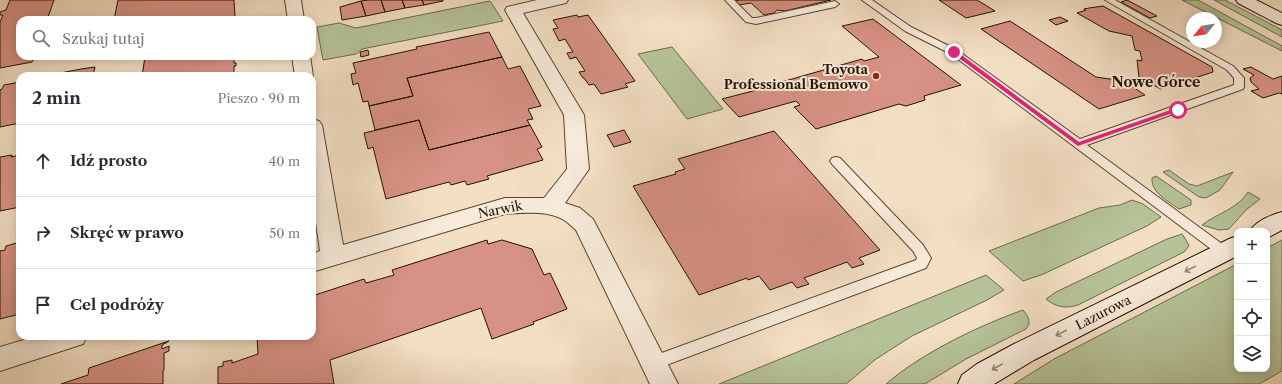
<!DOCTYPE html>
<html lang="pl">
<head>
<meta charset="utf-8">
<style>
  body { margin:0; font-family:"Libre Caslon Text",serif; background:#f2f2f3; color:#2b2b33 }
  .controls { position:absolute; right:12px; bottom:12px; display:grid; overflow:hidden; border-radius:8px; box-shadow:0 2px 10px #0003 }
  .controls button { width:36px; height:36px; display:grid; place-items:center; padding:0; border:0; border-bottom:1px solid #e1e1e2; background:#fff; color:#2b2b33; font:20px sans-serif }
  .compass { position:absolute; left:1186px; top:12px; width:36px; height:36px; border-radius:50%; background:#fff; box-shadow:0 2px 10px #0003; rotate:240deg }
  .stop { position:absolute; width:12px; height:12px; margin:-9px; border:3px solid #db2777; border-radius:50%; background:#fff }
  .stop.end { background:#db2777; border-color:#fff; box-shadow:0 1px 4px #0008 }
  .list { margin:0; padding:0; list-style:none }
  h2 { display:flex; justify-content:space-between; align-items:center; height:52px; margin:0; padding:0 16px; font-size:17px }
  h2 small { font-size:13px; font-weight:400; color:#7c7c81 }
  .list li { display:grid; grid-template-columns:26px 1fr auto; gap:12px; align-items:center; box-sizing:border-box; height:72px; padding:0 16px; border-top:1px solid #e1e1e2 }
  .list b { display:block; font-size:15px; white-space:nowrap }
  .list em { font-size:13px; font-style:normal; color:#7c7c81 }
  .icon { flex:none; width:22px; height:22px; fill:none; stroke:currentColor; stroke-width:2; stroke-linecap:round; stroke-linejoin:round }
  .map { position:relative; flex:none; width:1282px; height:384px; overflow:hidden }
  .search { position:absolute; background:#fff; box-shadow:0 2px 10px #0003; left:16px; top:16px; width:300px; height:44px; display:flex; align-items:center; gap:10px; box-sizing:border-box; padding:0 14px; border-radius:12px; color:#7c7c81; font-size:15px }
  .panel { position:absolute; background:#fff; box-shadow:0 2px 10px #0003; left:16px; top:72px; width:300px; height:268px; border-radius:12px }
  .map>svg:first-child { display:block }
  .green { fill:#b6c398; stroke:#6c6a4c }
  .building { fill:#d79285; stroke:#231200 }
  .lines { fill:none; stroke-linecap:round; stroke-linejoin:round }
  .lane-casing { stroke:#574531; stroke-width:2 }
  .street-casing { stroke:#574531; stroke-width:2 }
  .secondary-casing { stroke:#231200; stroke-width:2 }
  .lane { fill:#f7ead9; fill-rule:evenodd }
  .street { fill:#f7ead9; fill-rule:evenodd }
  .secondary { fill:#f7ead9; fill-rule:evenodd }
  .oneway { stroke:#988977 }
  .route { fill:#db2777 }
  .poi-dot { fill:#8f2418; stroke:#f7ead9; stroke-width:1.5 }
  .labels { text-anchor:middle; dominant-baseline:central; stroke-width:4; stroke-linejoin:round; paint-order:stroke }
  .poi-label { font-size:13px; font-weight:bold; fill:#231200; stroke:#f7ead9; text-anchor:end }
  .street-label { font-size:13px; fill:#231200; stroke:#f7ead9 }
  .neighbourhood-label { font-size:14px; font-weight:bold; fill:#231200; stroke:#f7ead9 }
</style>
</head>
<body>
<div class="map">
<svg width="1282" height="384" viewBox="0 0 1282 384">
  <rect width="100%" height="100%" fill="#f3dfc4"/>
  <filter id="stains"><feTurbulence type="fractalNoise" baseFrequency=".005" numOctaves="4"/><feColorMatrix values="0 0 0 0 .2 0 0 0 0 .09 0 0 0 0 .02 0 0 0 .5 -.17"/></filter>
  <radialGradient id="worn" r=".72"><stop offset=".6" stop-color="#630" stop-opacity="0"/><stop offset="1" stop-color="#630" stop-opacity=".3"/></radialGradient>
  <path class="green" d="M1182,0H1198L1282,46V51Z
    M1214,0H1225L1282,30V37Z
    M490,1L503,21L362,49L356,54L323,60L317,27L339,23L356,28Z
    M672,47L723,109L687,119L638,54Z
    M1169,170L1189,184L1197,186L1233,172L1220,190L1206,198L1199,197L1163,172Z
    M1156,176L1191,200V205L1179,209C1168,201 1151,193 1152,178Z
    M1248,192L1260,199L1246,210L1229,229L1219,230L1202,225C1216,214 1239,208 1248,192Z
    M1132,200L1143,204L1161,217L1147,226L1041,275L1023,281L989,251L1099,208L1120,205Z
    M1182,234L1186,240L1189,246L1184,252L1078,305C1065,309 1056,307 1046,299L1056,292L1167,239Z
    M1282,240V371L1259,384H1014L1054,359L1237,264V369H1267V248Z
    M986,275L1004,290L987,300L912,336L876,359L846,384H719Z
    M1023,310C1028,316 1032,322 1026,329L966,359L925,384H886C922,353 978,326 1023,310Z"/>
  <path class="building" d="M10,0H54L47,20H20V56H35L32,62L0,68V22L3,15H0V12L6,10Z
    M118,0H234L235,17L220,20H114Z
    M368,0H381L385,12L366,16L361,1Z
    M381,0H402L405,8L385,12Z
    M402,0H422L424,5L405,8Z
    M422,0H443V1L424,5Z
    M740,0H831L785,11L777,10L774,13L764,15L751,3L739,5L735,1Z
    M939,0H977L995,11L966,18Z
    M1127,0L1157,16L1150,18L1121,2Z
    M361,1L366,16L342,20L340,7Z
    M1103,6L1212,67L1213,72L1161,89L1155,86L1139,77L1137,60L1142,61L1140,51L1135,50L1132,36L1109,31L1077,13L1086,10L1084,9L1089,8Z
    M577,15L578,17L588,15L635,81L625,84L628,87L601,94L594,84L589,85L584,78H583L579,72L585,71L576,57L570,59L567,53L573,52L565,39L559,41L553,29L558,28L553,20Z
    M1060,17L1068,21L1056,25L1049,20Z
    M873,19L961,85L924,96L925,100L906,106L899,104L816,129L794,107L800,105L796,101L739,117L722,99L780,84L778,83L862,59L864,61L879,57L842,26Z
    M1010,21L1096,77L1124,81L1145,95L1099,109L981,29Z
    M489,32L502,57L407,78L413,96L369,106L368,101L363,102L358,83L353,85L351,74L356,73L353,63L417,49L416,47Z
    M368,50L369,55L361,57L360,52Z
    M152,56H234V63H236V66H234V76H236H142L145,57Z
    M502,57L508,69L520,66L541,106L528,109L533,119L527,120L530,125L429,150L419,120L375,130L369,106L413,96L407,78Z
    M95,67L93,76H45L81,69Z
    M1251,67L1273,79L1282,76V94L1279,93L1263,98L1251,91L1259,89L1251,82L1250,78L1254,75L1243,69Z
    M20,82V123L0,127V90L2,89L4,85Z
    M419,120L429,150L530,125L542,147L537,149L543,160L487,176L489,179L467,185L465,181L451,185L449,182L386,199L373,147L368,149L364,133Z
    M624,130L631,142L614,147L607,135Z
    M774,131L880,250L859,258L864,264L852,268L847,262L804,278L809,284L797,288L792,282L770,290L759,276L748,280L747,278L699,295L633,186L676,174L675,172L685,169L678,159Z
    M12,155L11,157L20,155V207L0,211V157Z
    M487,240L488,244L502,240L532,249L544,275L550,273L567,309L533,322L534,324L492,339L481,308L330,360L334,384H218V367L223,366V362L232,360V363L258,354L257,336H312V296L364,279L366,283L394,275L392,270Z
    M20,242V314L0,319V251L5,250L6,246Z
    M169,341L162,345V349L169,346V351L164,353V370L163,371V384H61L88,375L89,368Z"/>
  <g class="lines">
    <g class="lane-casing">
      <path id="lane" d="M725,0H734L752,18H756L835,1L839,4L835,7L756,24L746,22Z
        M862,0H872L911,27L957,50L1080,139L1234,85V78L1227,70L1105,0H1115L1233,66L1244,78V87L1243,89L1087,145L1229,249L1231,252L1229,255L1224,257L1219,255L951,54L905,31Z
        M836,157L840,158L923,245L931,258L926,268L653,370L648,368L645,363L648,358L916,260L917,258L913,251L832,164L830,161L832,158Z"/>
    </g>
    <g class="street-casing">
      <path id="street" d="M285,0H301L304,20H288Z
        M537,0H568L566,3L523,13L584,115L589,169L565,203L580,208L593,219L678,384H650L576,230C572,227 569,223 564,220C548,210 523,213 505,214L312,272V254L320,251L312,194V119L319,121L322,125L343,245L505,198H544L567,169L564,115L505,10L507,7Z
        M292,56H310L313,76L312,78V76H295Z
        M37,336H87L83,344L0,371V347Z"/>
    </g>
    <g class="secondary-casing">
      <path id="secondary" d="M1236,0H1256L1282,13V25L1276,23L1238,3Z
        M1282,212V230L1267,238V231H1250C1256,221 1271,215 1282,212Z
        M1237,236V256L1034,360L994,384H958L962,375L977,364L1014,344L1229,239Z"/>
    </g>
    <use href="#lane" class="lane"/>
    <use href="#street" class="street"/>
    <use href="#secondary" class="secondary"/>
  </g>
  <defs><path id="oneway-shaft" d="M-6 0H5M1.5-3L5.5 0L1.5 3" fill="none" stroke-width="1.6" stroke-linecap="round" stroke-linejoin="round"/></defs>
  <g class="oneway">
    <use href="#oneway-shaft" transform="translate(1190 269) rotate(153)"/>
    <use href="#oneway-shaft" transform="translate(1061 333) rotate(153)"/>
    <use href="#oneway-shaft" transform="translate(997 367) rotate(150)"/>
  </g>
  <path class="route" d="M952,51H956L1079,142L1176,108L1181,110L1078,146L952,53Z"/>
  <circle class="poi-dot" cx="876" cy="76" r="4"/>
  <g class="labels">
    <g class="poi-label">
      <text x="868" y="69">Toyota<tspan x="868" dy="15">Professional Bemowo</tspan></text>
    </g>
    <g class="street-label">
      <text transform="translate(500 209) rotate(-11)">Narwik</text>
      <text transform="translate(1103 312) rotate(-27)">Lazurowa</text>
    </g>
    <g class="neighbourhood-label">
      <text x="1156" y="82">Nowe Górce</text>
    </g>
  </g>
  <rect width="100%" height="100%" filter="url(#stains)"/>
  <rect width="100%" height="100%" fill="url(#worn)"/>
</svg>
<div class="controls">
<button>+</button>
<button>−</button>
<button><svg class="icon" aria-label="locate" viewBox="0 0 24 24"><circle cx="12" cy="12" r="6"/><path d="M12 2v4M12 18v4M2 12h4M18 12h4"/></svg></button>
<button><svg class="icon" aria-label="layers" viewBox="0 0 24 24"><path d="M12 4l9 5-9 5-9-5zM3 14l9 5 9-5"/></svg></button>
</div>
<svg class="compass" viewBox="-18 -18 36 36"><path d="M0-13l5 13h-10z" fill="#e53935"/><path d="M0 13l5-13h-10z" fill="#7c7c81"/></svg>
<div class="stop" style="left:1178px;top:110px"></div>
<div class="stop end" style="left:954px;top:52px"></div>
<div class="search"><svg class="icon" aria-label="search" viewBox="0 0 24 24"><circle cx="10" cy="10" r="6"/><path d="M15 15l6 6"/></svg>Szukaj tutaj</div>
<section class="panel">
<h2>2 min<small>Pieszo · 90 m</small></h2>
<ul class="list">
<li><svg class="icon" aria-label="ahead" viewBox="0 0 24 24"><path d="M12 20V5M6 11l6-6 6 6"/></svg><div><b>Idź prosto</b></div><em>40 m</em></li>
<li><svg class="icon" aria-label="right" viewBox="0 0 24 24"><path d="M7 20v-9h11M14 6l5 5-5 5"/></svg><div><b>Skręć w prawo</b></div><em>50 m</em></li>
<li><svg class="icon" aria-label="arrive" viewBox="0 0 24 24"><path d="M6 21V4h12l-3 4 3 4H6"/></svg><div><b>Cel podróży</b></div></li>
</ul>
</section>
</div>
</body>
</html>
